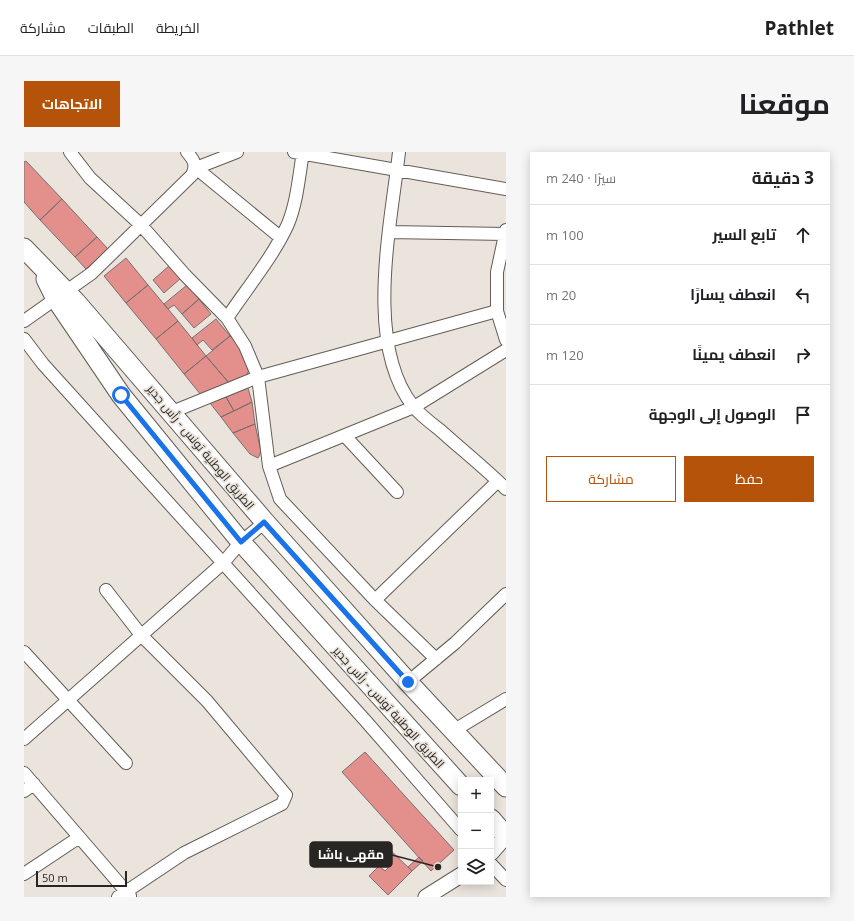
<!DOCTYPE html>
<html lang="ar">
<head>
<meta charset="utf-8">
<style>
  body { margin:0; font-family:"Open Sans",Cairo,sans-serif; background:#f6f6f6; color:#202124; direction:rtl }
  .controls { position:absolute; right:12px; bottom:12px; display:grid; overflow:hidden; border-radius:0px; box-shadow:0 2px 10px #0003 }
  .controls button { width:36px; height:36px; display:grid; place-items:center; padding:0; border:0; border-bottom:1px solid #e0e0e0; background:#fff; color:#202124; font:20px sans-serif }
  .scale { position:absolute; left:12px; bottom:10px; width:91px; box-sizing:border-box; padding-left:4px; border:2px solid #282623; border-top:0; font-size:11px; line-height:14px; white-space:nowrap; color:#282623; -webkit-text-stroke:3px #ebe4dd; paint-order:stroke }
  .stop { position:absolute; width:12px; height:12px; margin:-9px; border:3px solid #1a73e8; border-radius:50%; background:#fff }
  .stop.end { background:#1a73e8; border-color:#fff; box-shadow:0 1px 4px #0008 }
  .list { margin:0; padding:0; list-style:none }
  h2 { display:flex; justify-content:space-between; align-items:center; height:52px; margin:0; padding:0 16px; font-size:17px }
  h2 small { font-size:13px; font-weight:400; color:#757577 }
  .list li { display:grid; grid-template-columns:26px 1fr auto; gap:12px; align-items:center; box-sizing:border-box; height:60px; padding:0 16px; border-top:1px solid #e0e0e0 }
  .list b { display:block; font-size:15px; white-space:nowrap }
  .list em { font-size:13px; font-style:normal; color:#757577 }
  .actions { display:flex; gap:8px; padding:12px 16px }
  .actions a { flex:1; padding:9px 0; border:1px solid #b45309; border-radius:0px; text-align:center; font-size:14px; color:#b45309 }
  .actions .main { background:#b45309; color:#fff }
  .icon { flex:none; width:22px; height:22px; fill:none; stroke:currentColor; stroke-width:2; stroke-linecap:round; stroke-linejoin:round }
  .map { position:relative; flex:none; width:482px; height:745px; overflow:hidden; direction:ltr; border-radius:0px }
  header { display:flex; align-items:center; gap:24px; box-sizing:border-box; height:56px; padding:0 20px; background:#fff; border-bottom:1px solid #e0e0e0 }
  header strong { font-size:19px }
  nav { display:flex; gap:22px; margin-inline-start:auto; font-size:14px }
  .intro { display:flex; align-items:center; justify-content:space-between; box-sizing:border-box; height:96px; padding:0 24px }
  h1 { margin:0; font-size:28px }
  .button { padding:10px 18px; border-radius:0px; background:#b45309; color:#fff; font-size:14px; font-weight:700 }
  main { display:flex; gap:24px; padding:0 24px }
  aside { flex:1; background:#fff; border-radius:0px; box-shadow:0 2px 10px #0003 }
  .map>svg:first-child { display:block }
  .building { fill:#e3908d; stroke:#786f6e }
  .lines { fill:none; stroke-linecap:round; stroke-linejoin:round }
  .minor-casing { stroke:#625d57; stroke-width:14 }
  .tertiary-casing { stroke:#625d57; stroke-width:17 }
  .primary-casing { stroke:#625d57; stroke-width:21 }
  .minor { stroke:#fff; stroke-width:12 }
  .tertiary { stroke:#fff; stroke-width:15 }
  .primary { stroke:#fff; stroke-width:19 }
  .route { stroke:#1a73e8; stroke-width:5 }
  .labels { text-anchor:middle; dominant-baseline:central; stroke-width:3.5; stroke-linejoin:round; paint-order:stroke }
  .street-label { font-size:12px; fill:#282623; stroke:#ebe4dd }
  .leader { fill:none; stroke:#282623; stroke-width:1.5 }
  .callout-dot { fill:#282623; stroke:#ebe4dd; stroke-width:1.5 }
  .callout { fill:#282623; stroke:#282623; stroke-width:1.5 }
  .callout-label { font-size:13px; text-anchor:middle; font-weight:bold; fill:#fff }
</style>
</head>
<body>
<header>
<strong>Pathlet</strong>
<nav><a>الخريطة</a><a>الطبقات</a><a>مشاركة</a></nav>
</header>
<div class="intro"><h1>موقعنا</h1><a class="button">الاتجاهات</a></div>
<main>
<aside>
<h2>3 دقيقة<small>سيرًا · 240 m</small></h2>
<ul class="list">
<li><svg class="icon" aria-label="ahead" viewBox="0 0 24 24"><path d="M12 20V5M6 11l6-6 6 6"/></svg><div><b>تابع السير</b></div><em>100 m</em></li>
<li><svg class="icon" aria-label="left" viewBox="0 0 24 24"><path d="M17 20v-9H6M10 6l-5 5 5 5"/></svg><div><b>انعطف يسارًا</b></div><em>20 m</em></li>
<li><svg class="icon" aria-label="right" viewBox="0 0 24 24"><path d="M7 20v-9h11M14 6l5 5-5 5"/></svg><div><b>انعطف يمينًا</b></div><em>120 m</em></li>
<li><svg class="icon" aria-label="arrive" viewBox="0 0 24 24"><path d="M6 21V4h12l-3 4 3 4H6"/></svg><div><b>الوصول إلى الوجهة</b></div></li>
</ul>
<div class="actions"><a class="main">حفظ</a><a>مشاركة</a></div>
</aside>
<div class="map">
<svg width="482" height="745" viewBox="0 0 482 745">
  <rect width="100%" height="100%" fill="#ebe4dd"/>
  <path class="building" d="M2,9L38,47L16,68L0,50V10Z
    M38,47L73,85L51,105L16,68Z
    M73,85L84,97L62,117L51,105Z
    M102,106L124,133L102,151L80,124Z
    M146,113L157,126L140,141L129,128Z
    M124,133L154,169L132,187L102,151Z
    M163,133L175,147L158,162L150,153L144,157L140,152Z
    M175,147L187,162L170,176L158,162Z
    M192,167L206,184L188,198L179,188L173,193L168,186Z
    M154,169L182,204L160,222L132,187Z
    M206,184L214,191L225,218L222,224L205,231L182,204Z
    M182,204L205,231L177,243L160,222Z
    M224,236L228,250L210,259L202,245Z
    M202,245L210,259L197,265L186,251Z
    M228,250L231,272L209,281L197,265Z
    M231,272L237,300L234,306L226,302L209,281Z
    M341,600L430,698L407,719L318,620Z
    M361,693L388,719L364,743L345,724L355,714L361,719L365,715L352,702Z
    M395,705L399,709L388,719L384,715Z"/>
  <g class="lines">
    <g class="minor-casing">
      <path id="minor" d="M163,0C170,8 173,13 168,23L117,73L161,123L203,166L221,194L234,225L245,314L256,347L351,448L412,507
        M213,0L172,16L256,85
        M270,0L482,37
        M375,0C367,73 340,192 389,254C396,263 407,271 416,278C438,298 461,316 482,337
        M482,78L473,120V159L482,188
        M366,80L481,82
        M203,166C223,136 249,105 264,72C273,50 275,24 279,0
        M0,169L68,121L117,73L66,26L46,0
        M0,187L19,212L340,567L437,678
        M148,260L234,225L473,159
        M321,284L373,340
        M245,314L390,255L482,198
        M82,438L117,483L183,549L262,643L258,652L160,701L94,745
        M351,448L474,329
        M0,500L102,611
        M384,530L431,491L482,442
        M429,579L482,547
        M0,587L199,411L217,390L241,370
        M0,621L106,744
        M0,639L10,632
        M467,712L482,728
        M0,722L54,686"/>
    </g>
    <g class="tertiary-casing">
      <path id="tertiary" d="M467,701L482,684
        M402,745L437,723"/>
    </g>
    <g class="primary-casing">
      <path id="primary" d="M0,96L52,150L241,370L384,530L482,635
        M22,127L32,147L97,243L217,390L437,634
        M467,667L482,684"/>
    </g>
    <use href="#minor" class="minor"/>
    <use href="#tertiary" class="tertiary"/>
    <use href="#primary" class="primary"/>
  </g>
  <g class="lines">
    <path class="route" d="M97,243L217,390L240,370L384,530"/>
  </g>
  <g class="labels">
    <g class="street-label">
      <text transform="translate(177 295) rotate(50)">الطريق الوطنية تونس - رأس جدير</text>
      <text transform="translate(365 555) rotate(48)">الطريق الوطنية تونس - رأس جدير</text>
    </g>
  </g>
  <path class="leader" d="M414 715L368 703"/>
  <circle class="callout-dot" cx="414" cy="715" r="4"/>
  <rect class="callout" x="286" y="690" width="82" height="25" rx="4"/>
  <g class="callout-label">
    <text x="327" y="707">مقهى باشا</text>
  </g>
</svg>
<div class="controls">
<button>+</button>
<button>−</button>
<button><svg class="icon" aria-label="layers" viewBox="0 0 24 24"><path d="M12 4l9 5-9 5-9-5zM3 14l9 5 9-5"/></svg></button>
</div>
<div class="scale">50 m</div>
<div class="stop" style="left:97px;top:243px"></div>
<div class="stop end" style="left:384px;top:530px"></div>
</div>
</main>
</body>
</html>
